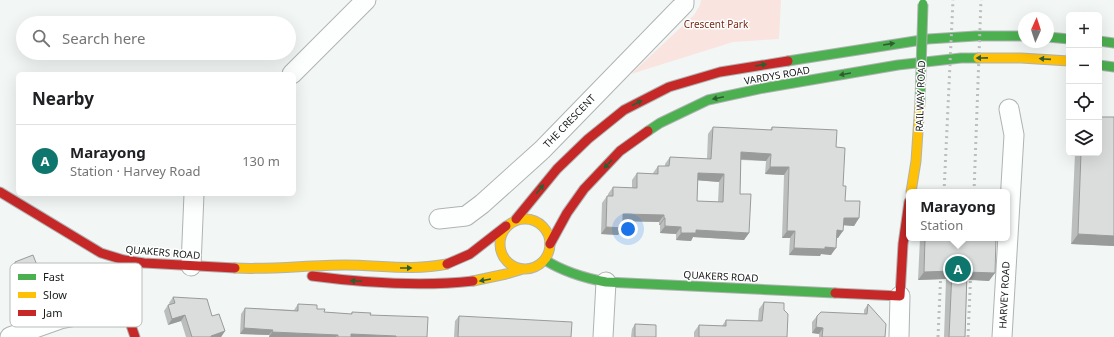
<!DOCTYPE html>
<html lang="en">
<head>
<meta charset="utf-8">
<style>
  body { margin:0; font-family:"Noto Sans",sans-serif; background:#f6f6f6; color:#202124 }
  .controls { position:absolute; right:12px; top:12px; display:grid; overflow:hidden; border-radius:6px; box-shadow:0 4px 16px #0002 }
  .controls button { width:36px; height:36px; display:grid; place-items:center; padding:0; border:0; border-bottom:1px solid #e0e0e0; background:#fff; color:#202124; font:20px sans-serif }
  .compass { position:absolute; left:1018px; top:12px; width:36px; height:36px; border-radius:50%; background:#fff; box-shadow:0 4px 16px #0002; rotate:3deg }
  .you { position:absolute; left:628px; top:229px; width:14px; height:14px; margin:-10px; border:3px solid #fff; border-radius:50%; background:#1a73e8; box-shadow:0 0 0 6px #1a73e833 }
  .badge { display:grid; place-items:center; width:26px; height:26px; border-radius:50%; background:#0f766e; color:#fff; font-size:13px; font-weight:700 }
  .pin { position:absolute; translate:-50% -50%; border:2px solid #fff; box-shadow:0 1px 4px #0006 }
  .popup { position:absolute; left:906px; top:189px; width:104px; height:52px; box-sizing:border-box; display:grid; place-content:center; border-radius:6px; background:#fff; filter:drop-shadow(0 1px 3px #0005); font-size:13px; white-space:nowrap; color:#757577 }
  .popup b { font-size:15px; color:#202124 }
  .popup::after { content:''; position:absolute; left:50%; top:100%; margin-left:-8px; border:8px solid transparent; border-top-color:#fff }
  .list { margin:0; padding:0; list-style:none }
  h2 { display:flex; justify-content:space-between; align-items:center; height:52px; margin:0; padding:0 16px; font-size:17px }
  h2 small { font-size:13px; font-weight:400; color:#757577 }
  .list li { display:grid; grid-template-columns:26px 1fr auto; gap:12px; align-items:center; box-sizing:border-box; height:72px; padding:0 16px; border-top:1px solid #e0e0e0 }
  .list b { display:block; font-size:15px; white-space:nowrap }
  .list p { margin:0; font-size:13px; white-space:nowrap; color:#757577 }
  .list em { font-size:13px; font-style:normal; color:#757577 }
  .icon { flex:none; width:22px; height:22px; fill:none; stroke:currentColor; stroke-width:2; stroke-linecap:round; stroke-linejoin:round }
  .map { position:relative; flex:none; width:1114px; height:337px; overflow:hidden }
  .search { position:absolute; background:#fff; box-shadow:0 4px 16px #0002; left:16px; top:16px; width:280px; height:44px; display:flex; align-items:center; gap:10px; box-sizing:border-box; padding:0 14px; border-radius:22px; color:#757577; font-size:15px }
  .panel { position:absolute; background:#fff; box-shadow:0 4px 16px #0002; left:16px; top:72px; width:280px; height:124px; border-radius:6px }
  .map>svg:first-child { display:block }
  .green { fill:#f9e4df }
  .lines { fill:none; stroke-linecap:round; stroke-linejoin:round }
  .street-casing { stroke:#afb3b2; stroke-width:21 }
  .fast-casing { stroke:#afb3b2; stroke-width:11 }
  .slow-casing { stroke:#afb3b2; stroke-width:11 }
  .jam-casing { stroke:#afb3b2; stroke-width:11 }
  .street { stroke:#fdfefe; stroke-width:19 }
  .fast { stroke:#4caf50; stroke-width:9 }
  .slow { stroke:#ffc107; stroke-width:9 }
  .jam { stroke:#c62828; stroke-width:9 }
  .rail { stroke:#bdbebe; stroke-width:3; stroke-dasharray:2 4; stroke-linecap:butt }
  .fast-bridge-casing { stroke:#afb3b2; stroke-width:11; stroke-linecap:butt }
  .fast-bridge { stroke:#4caf50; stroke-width:9 }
  .wall { fill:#bbbebd; fill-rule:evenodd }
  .shaded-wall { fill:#999b9a }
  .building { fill:#dadddc; stroke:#999b9a; fill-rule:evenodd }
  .oneway { fill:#2f5d32 }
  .labels { text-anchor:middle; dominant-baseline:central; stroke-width:3; stroke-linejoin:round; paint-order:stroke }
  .park-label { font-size:10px; fill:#762817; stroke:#fff }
  .street-label { font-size:10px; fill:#171a1a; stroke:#fff }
  .key { fill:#fff; stroke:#b9baba; stroke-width:1 }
  .key-label { font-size:11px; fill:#171a1a }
</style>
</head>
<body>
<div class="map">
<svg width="1114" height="337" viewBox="0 0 1114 337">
  <rect width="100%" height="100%" fill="#f2f7f6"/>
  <path class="green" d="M701,0H781L779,39L733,42L631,74L694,15L700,5Z"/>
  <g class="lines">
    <g class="street-casing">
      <path id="street" d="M292,74L366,0
        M439,219L466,216L482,204L542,150L684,4V0
        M191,266L194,194
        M10,337L60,319L76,316L126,311
        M603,337L606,282
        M899,337L900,296
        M1002,337L1014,135L1009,109"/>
    </g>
    <g class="fast-casing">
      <path id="fast" d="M1048,37L1069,39
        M1099,41L1114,43
        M788,61L928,39L976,36H1024
        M1099,65L1114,67
        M648,131L660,123L708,100L764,88L898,65L961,58H978
        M545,260C564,272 584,278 606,282L835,293"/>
    </g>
    <g class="slow-casing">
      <path id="slow" d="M978,58H1021L1069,61
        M911,192L916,161L920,102
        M500 244a25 25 0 1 1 50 0a25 25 0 1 1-50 0Z
        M235,268C272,270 308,265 345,265C379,265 413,271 447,264
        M473,281L506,274L523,269"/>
    </g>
    <g class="jam-casing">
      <path id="jam" d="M0,192L101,253L124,260L144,263L235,268
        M516,219L557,169L588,139L624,110L669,87L720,72L788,61
        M550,244L567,213L584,189L620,151L648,131
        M124,260L121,288L122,299L135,337
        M447,264L470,254L506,226
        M312,276C365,283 420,287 473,281
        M835,293L900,296L903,244L909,202"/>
    </g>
    <use href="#street" class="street"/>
    <use href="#fast" class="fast"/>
    <use href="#slow" class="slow"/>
    <use href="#jam" class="jam"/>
    <path class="rail" d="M944,192L953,0
      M974,192L981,0
      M938,337L941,269
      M968,337L971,268"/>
    <g class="fast-bridge-casing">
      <path id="fast-bridge" d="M920,102L923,4"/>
    </g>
    <use href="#fast-bridge" class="fast-bridge"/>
  </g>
  <path class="wall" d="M1114,117V246L1071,244L1075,153H1099Z
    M713,127L770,130L772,127L836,147L845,201L859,218L854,226L844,225L838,238H836L831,255L821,254L820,256L789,255L790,238H782L784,175L765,174L766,161L741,160L740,194L749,233L744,240L693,237L691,241L676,240V234L660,233V225H659V222L623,221L618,235L601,234L602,203L607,196H608V194L613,187L632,188V180L637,173L653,174V173L658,166H665V164L670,157L707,159L708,134ZM698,180L719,182L718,202L697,201Z
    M920,238H996L989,281L967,280L965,337H944L946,279L918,280Z
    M15,262L44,283L40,289L21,296L11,268Z
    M173,297L212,316L225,331L221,337H186L181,321L168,325L164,311L168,305H170L169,303Z
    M764,302L784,310L787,337H694V332L699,325L722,326L726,320L758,321L759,309Z
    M298,304L317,309L324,312L351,314L352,312L370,315L427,337H269V335L240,334L241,314L245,308L294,310Z
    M868,304L885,337H819V334L812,333V322L817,316L864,314V310Z
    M459,316L571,337H454L455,321Z
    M635,324L656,337H631L632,329Z"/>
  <path class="shaded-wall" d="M741,152L771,154L766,161L736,159Z
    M770,167H789L784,175L765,174Z
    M698,173L724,174L719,182L693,180Z
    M623,214L664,215L659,222L618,221Z
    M664,218H665L660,225H659Z
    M844,218H859L854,226L839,225Z
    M665,226L681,227L676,234L660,233Z
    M606,227L623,228L618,235L601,234Z
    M696,230L749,233L744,240L693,237L691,241L676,240L681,233Z
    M837,230L843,231L838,238L832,237Z
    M787,231H795L790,238H782Z
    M1078,234L1114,236V246L1071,244Z
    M825,247L836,248L831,255L821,254L820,256L789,255L794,248Z
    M952,271L946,279L918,280L924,272Z
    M967,272L995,273L989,281L962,279Z
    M44,283L40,289L21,296L25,290Z
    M185,315L181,321L168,325L172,319Z
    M816,327L823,328L819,334L812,333Z
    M244,328L273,330L269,335L240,334Z
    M225,331L221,337H210L211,336Z
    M272,332L338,335L336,337H269Z
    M351,334L396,336V337H348Z"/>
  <path class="building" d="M1099,117H1114V236L1078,234L1081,153H1099Z
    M713,127L772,130V127L837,130L836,147L845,148L843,186H846L845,201H860L859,218H844L843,231L837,230L836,248L825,247V249L794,248L795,231H787L789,167H770L771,154L741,152L740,194H751L749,233L696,230V233H681V227L665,226V218H664V215L623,214V228L606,227L607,196H613V187L637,188V173L658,174V166H669L670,157L711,159ZM698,173L724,174L723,202L697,201Z
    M925,238H996L995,273L967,272L965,337H949L952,271L924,272Z
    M33,255L44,283L25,290L15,262Z
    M173,297L207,299L212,316L219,314L225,331L211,336V337H192L185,315L172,319L168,305L175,303Z
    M764,302L784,303V310L788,314L787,337H699V325L726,326V320L762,321Z
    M298,304L317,305V309H325L324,312L352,314V312L371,313L370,315L428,317L427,337H396V336L351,334V337H338V335L272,332L273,330L244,328L245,308L298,311Z
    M868,304L886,324L885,337H822L823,328L816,327L817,316L821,312L867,314Z
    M459,316L572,322L571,337H458Z
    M635,324L656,325V337H635Z"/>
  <defs><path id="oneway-solid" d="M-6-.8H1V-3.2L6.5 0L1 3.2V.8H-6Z"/></defs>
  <g class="oneway">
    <use href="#oneway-solid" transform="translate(889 44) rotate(-9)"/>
    <use href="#oneway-solid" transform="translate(982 58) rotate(179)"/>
    <use href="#oneway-solid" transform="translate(1045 59) rotate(-176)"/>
    <use href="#oneway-solid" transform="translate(761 65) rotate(-9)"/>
    <use href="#oneway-solid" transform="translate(845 74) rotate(170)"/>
    <use href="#oneway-solid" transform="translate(718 98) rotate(168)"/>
    <use href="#oneway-solid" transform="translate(637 103) rotate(-27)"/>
    <use href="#oneway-solid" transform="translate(608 164) rotate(133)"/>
    <use href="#oneway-solid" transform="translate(540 189) rotate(-51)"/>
    <use href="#oneway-solid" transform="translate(406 268)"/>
    <use href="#oneway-solid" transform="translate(485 280) rotate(170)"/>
    <use href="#oneway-solid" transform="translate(356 281) rotate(-177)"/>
  </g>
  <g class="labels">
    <g class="park-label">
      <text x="716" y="24">Crescent Park</text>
    </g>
    <g class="street-label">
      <text transform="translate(777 75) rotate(-10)">VARDYS ROAD</text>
      <text transform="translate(920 96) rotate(-88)">RAILWAY ROAD</text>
      <text transform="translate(569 121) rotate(-46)">THE CRESCENT</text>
      <text transform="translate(163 252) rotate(5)">QUAKERS ROAD</text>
      <text transform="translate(721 276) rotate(3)">QUAKERS ROAD</text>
      <text transform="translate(1004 295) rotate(-87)">HARVEY ROAD</text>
    </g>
  </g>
  <rect x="10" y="263" width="132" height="64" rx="6" class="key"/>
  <rect x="18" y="274" width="18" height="6" fill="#4caf50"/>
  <rect x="18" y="292" width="18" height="6" fill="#ffc107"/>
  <rect x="18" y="310" width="18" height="6" fill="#c62828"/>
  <g class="key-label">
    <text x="43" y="281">Fast</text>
    <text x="43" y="299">Slow</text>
    <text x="43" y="317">Jam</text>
  </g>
</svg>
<div class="controls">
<button>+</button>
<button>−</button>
<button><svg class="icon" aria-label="locate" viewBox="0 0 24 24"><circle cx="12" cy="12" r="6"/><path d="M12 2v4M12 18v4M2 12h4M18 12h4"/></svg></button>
<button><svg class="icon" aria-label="layers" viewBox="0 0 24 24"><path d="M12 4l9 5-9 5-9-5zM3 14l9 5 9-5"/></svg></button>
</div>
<svg class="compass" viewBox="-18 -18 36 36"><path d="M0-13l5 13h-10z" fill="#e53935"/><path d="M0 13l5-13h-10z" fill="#757577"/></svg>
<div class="you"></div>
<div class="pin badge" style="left:958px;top:269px">A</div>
<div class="popup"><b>Marayong</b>Station</div>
<div class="search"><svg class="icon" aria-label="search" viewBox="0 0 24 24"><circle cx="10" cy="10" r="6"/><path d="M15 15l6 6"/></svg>Search here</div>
<section class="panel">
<h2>Nearby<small></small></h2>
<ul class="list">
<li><span class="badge">A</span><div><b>Marayong</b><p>Station · Harvey Road</p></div><em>130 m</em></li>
</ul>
</section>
</div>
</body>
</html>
